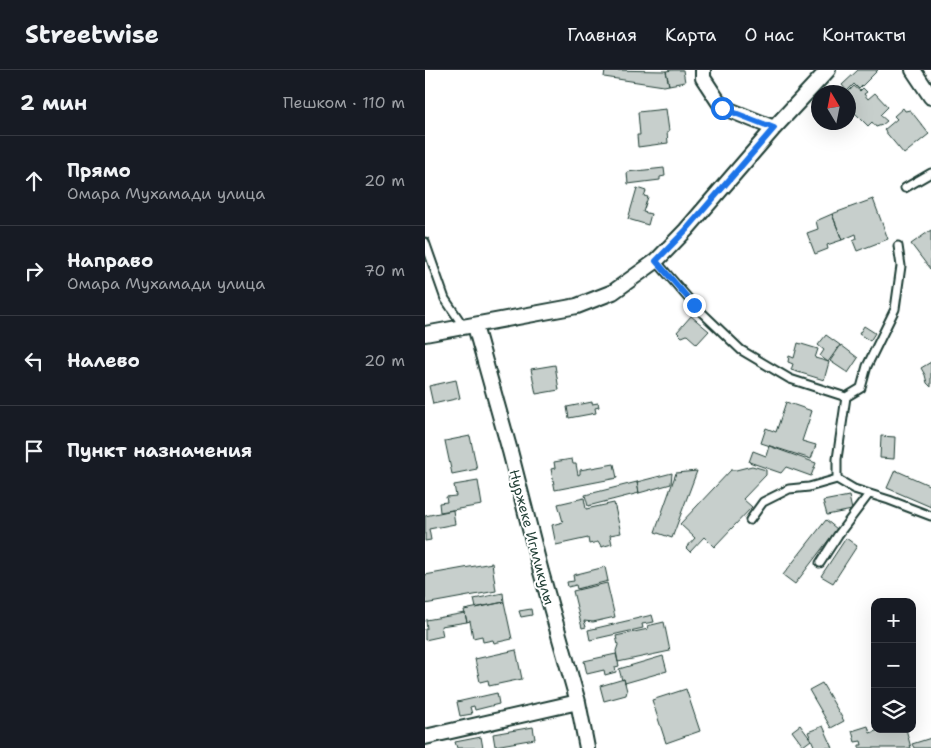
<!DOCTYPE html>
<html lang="ru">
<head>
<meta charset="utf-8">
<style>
  body { margin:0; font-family:"Shantell Sans",sans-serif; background:#242831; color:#f1f3f6 }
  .controls { position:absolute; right:15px; bottom:15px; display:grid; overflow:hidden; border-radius:10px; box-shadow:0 5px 20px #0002 }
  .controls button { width:45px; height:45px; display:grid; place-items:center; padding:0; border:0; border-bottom:1px solid #363941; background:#171b24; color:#f1f3f6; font:25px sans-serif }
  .compass { position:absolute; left:386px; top:15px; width:45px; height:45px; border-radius:50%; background:#171b24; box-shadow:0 5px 20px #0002; rotate:350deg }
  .stop { position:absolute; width:15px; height:15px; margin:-11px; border:4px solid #1a73e8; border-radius:50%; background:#fff }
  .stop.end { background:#1a73e8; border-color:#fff; box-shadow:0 1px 5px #0008 }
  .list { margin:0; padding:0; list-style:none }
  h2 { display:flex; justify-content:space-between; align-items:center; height:65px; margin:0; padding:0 20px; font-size:21px }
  h2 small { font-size:16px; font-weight:400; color:#9ea1a6 }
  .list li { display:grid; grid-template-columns:32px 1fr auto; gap:15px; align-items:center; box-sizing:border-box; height:90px; padding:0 20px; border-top:1px solid #363941 }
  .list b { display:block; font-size:19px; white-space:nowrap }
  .list p { margin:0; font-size:16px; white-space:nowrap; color:#9ea1a6 }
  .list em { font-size:16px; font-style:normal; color:#9ea1a6 }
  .icon { flex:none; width:28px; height:28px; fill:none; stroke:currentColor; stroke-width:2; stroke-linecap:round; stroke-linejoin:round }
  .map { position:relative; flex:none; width:506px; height:678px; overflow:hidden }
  header { display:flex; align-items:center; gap:30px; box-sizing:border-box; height:70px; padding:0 25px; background:#171b24; border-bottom:1px solid #363941 }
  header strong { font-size:24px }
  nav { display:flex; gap:28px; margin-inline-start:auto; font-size:18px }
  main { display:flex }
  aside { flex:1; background:#171b24 }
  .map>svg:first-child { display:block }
  .building { fill:#c7cfcc; stroke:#1f3d34 }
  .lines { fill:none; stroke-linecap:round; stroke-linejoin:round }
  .lane-casing { stroke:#1f3d34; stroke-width:11 }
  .street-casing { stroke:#1f3d34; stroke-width:18 }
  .lane { stroke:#fff; stroke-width:7 }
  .street { stroke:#fff; stroke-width:14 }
  .route { stroke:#1a73e8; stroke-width:6 }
  .labels { text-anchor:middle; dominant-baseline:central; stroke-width:4; stroke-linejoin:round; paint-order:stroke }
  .street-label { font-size:14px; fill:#1f3d34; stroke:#fff }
</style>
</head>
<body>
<header>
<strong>Streetwise</strong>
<nav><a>Главная</a><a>Карта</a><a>О нас</a><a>Контакты</a></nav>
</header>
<main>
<aside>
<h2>2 мин<small>Пешком · 110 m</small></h2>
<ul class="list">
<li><svg class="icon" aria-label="ahead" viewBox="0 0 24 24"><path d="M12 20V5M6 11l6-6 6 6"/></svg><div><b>Прямо</b><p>Омара Мухамади улица</p></div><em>20 m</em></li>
<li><svg class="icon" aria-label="right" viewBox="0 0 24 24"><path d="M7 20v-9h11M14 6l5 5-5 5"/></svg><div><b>Направо</b><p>Омара Мухамади улица</p></div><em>70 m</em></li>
<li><svg class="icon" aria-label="left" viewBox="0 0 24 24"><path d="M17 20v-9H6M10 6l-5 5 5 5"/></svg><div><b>Налево</b></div><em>20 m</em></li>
<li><svg class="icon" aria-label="arrive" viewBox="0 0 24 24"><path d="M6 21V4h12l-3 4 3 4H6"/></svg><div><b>Пункт назначения</b></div></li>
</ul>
</aside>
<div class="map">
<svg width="506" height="678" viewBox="0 0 506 678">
  <rect width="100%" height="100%" fill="#fff"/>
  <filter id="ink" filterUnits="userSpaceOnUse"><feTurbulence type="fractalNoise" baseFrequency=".02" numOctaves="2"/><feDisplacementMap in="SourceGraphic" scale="10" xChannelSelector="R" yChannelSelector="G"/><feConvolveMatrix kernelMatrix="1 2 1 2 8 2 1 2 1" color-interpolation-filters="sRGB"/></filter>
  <g filter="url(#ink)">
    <path class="building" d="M180,0L241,1L244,15L239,16L179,7Z
      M248,0H258L260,12L244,15L241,1Z
      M433,0H453L434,19L429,14L422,21L417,15Z
      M429,16L435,21L438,18L442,22L439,24L443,29L450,23L463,37L455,45L462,51L457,55L451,57L447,52L443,56L423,36V22Z
      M478,38L480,41L485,40L504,64L479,84L459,60L472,49L469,46Z
      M241,39L244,61L242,62L243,73L213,77L212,65H215L213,42Z
      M239,98L240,106L235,107V110L203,114L202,102Z
      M212,118L221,121L219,126L223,127L218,142L226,144L223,155L203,149Z
      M448,129L463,169L432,181L428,171L432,169L431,164L417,170L407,144Z
      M407,144L417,170L402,175L403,179L390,184L382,163L393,159L391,151Z
      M506,160V198L505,199L486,174Z
      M266,246L284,261L272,274L262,265L257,267L252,262Z
      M439,256L450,263L445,271L434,264Z
      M401,265L415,275L403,292L395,286L399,280L393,275Z
      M373,273L393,279L390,288L404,292L399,310L366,300L368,294L363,292L364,286L369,288Z
      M416,275L433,288L423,303L405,291Z
      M506,292V317L502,313L500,305L496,298Z
      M130,295L134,320L111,324L106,299Z
      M31,310L35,328L8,334L4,316Z
      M167,332V334L173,333L174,337L170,338L171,343L144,348L142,337Z
      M361,332L387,341L377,371L391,375L386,389L336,373L341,358L351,362Z
      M45,366L52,399L27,404L20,371Z
      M456,366L470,367L469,389L455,388Z
      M344,376L391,393L386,406L361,397L356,403L324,392L328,381L341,386Z
      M147,389L148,394H151L153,405L155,404V400L189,394L192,408L130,420L126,399L130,398L129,392Z
      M327,396L341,400V405L318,429L327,437L289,477L279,467L265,482L261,478L270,468L255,454L306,400H311Z
      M470,400L506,416V437L462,418Z
      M272,401L247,468L230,462L251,403Z
      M247,403L246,414L214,423L212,412Z
      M53,411L57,435L15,442L14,433L22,432L21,427L31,426L29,415Z
      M212,412L214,423L163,436L160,425Z
      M424,426L427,440L402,445L398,431Z
      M159,428L161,439L189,433L196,463L185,465L187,474L176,477L173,472L164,474L163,468L131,475L127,455L138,452L133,434Z
      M28,440L30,454L4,459L6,470L0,471V446Z
      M401,450L412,459L370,514L358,505Z
      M421,468L432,476L408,513L396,506Z
      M67,493L71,521L0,534V505Z
      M180,497L183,511L152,519L151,515L143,517L142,512L149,511L148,505Z
      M182,513L190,547L168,552L159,551L161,557L157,558L148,521Z
      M78,523L79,532L51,538L49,529Z
      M79,532L87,569L69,573L68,570L58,572L57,566L48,568L45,551L42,552L39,540Z
      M106,539L107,545L96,547L94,541Z
      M40,543L42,552L16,556L18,566L0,570V559H2L1,550Z
      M227,545L229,552L217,554L218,558L165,570L163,560Z
      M239,552L245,581L193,592L191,581L193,575L191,566L223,559L222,556Z
      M91,580L97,609L64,616L63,610L55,612L50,589Z
      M191,584L194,596L190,597L191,602L180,605L179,600L162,604L159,591Z
      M238,586L242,601L200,613L199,609L197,610L194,599Z
      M199,609L202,621L201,625L179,631L175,616Z
      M397,613L419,651L406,658L384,620Z
      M261,619L275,661L241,673L227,630Z
      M72,623L74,634L50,640L49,636L45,637L47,644L35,646L32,632Z
      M375,655L386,670L378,676L367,661Z
      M398,656L408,678H390L383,662Z
      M443,656L445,663L457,659H481L486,678H434V675H437L436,671L430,672L427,661Z
      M108,657L110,669L70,676L68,664Z
      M56,667L58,678H32L30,672Z
      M506,668V678H489L487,674Z"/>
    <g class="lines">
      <g class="lane-casing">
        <path id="lane" d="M480,118L506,103
          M0,172L20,229L39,257
          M231,191L269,235L316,280L365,309L421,327L436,318L442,296L470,239L476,196L473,176
          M412,409L429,419L464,430L506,446
          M325,450L338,432L364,419L384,417L412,409V389L421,327
          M395,493L413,465L444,424"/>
      </g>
      <g class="street-casing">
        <path id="street" d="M278,0V8L297,37L349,58
          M488,0L506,27
          M50,256L85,381L116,502L153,632L162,678
          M0,264L152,236L188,222L231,191L261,160L349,58L403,0
          M0,667L153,632"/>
      </g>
      <use href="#lane" class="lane"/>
      <use href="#street" class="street"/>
    </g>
  </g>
  <g class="lines" filter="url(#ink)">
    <path class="route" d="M269,235L231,191L261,160L349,58L297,38"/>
  </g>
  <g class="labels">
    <g class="street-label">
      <text transform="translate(107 467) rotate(75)">Нуржеке Игиликулы</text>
    </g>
  </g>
</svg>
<div class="controls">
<button>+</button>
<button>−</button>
<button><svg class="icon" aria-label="layers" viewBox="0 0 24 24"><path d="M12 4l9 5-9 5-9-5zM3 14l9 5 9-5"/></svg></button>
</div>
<svg class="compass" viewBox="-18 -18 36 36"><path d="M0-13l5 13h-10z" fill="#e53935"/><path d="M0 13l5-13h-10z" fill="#9ea1a6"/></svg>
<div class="stop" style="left:297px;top:38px"></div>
<div class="stop end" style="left:269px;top:235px"></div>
</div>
</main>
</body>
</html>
